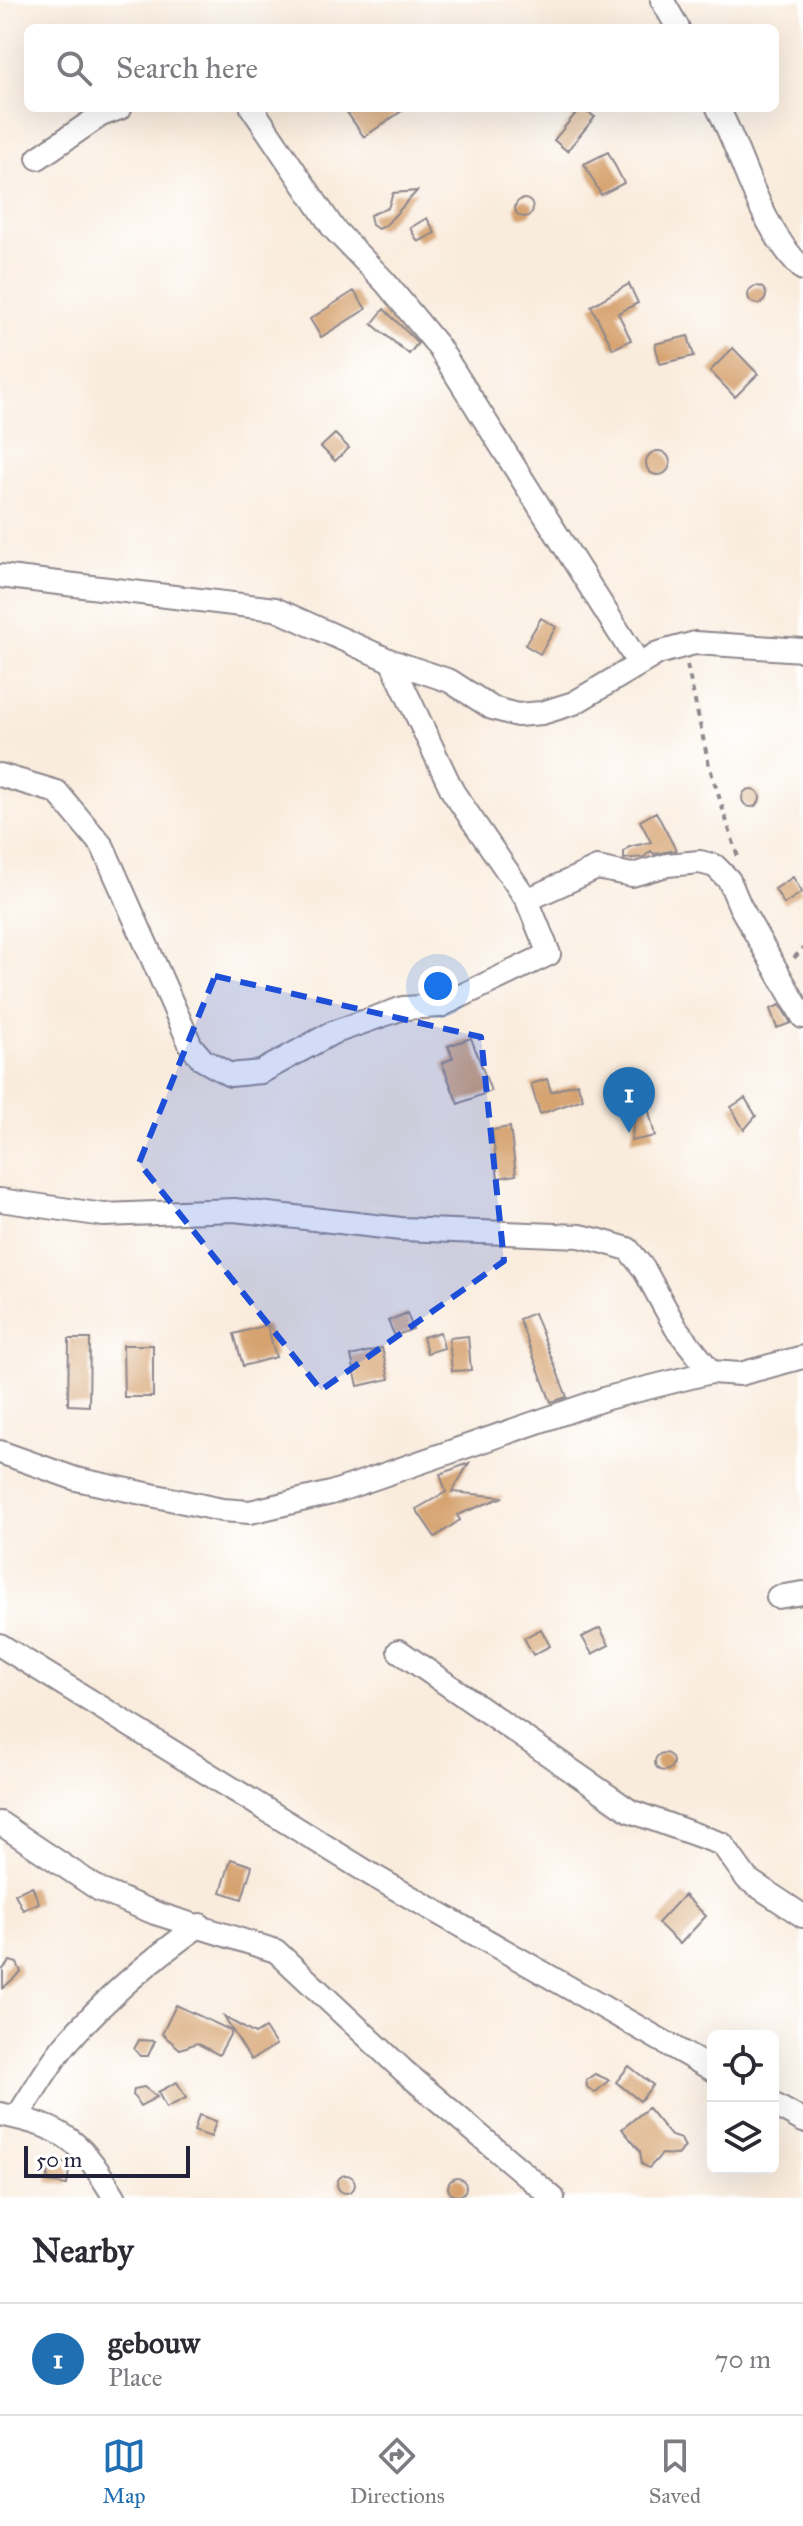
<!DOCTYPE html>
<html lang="en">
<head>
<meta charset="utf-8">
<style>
  body { margin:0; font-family:"IM FELL Great Primer",serif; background:#f2f2f3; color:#2b2b33 }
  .controls { position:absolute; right:24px; bottom:24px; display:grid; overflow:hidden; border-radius:12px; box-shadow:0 8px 32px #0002 }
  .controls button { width:72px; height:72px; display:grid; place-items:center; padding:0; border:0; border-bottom:2px solid #e1e1e2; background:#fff; color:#2b2b33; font:40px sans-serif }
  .scale { position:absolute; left:24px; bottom:20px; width:166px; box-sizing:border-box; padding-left:8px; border:4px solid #22223b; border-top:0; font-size:22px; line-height:28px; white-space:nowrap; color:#22223b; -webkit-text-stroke:6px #fff; paint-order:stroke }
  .you { position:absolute; left:438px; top:986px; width:28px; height:28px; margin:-20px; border:6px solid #fff; border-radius:50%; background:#1a73e8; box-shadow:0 0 0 12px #1a73e833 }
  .badge { display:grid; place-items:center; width:52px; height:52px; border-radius:50%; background:#1f6fb2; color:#fff; font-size:26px; font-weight:700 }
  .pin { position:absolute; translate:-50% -66px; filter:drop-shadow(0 2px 4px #0008) }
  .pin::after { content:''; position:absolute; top:42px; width:28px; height:24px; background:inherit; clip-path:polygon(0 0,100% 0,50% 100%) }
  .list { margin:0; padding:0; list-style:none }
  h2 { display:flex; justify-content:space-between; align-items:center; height:104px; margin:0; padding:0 32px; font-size:34px }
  h2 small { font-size:26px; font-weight:400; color:#7c7c81 }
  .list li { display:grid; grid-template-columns:52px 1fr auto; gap:24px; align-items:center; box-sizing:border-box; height:112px; padding:0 32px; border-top:2px solid #e1e1e2 }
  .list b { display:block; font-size:30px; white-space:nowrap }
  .list p { margin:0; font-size:26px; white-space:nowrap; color:#7c7c81 }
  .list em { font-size:26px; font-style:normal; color:#7c7c81 }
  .icon { flex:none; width:44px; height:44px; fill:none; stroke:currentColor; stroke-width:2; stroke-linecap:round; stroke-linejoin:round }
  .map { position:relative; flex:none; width:803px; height:2198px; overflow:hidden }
  .search { position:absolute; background:#fff; box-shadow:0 8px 32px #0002; left:24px; right:24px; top:24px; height:88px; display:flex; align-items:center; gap:20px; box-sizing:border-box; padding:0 28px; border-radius:12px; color:#7c7c81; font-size:30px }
  .sheet { height:216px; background:#fff }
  nav { display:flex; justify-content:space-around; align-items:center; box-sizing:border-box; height:112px; border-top:2px solid #e1e1e2; background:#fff; font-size:22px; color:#7c7c81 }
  nav a { display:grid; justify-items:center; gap:4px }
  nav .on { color:#1f6fb2 }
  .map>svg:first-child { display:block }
  .building { fill:#d6a370 }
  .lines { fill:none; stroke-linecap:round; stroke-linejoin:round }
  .minor-casing { stroke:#8e878c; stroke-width:26 }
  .path { stroke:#8e878c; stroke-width:4; stroke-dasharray:6 6; stroke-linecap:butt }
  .minor { stroke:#fff; stroke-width:22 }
  .marked { fill:#1d4ed8; fill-opacity:0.2; stroke:#1d4ed8; stroke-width:6; stroke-dasharray:16 10; stroke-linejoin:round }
</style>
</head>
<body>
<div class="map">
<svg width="803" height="2198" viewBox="0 0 803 2198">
  <rect width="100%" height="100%" fill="#fff"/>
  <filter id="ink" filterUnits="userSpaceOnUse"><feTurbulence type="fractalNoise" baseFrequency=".0125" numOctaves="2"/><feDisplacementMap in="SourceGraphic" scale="16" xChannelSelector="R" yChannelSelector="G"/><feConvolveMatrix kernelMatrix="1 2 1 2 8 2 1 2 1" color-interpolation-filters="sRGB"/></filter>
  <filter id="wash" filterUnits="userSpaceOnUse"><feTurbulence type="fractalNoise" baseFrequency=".006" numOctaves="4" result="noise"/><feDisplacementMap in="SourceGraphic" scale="32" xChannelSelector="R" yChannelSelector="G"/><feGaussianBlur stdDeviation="1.8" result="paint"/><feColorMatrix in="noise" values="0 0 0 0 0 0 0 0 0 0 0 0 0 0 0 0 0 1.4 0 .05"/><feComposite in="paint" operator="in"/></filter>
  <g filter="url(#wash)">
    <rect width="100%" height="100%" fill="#f9ecdd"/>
    <g id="blocks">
      <path class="building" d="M344,108H406L364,137Z
        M580,108L595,117L567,151L554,140Z
        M608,152L624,183L601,195L584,164Z
        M417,191L385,226L378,229L372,225L370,215L388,208L393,193Z
        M515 208a9 9 0 1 1 18 0a9 9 0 1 1-18 0Z
        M427,218L435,233L418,242L410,228Z
        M629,284L638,303L618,313L631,340L613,349L591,306Z
        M748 295a9 9 0 1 1 18 0a9 9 0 1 1-18 0Z
        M354,291L366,309L321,337L310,319Z
        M384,309L418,343L409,354L372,324Z
        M688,336L694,356L660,364L655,344Z
        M733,348L758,374L735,397L710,371Z
        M335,434L349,448L335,461L321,447Z
        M646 463a12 12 0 1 1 24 0a12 12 0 1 1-24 0Z
        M541,618L556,627L540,654L525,645Z
        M742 798a9 9 0 1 1 18 0a9 9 0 1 1-18 0Z
        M656,812L676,850L654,854L651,851L644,857L624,859V852L629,847L651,842L640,821Z
        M793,877L802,892L784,904L775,889Z
        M780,1005L791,1023L777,1028L770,1009Z
        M471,1038L491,1091L458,1104L442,1063L453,1058L448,1046Z
        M547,1079L551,1092L577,1083L583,1099L540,1114L531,1084Z
        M641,1079L655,1136L631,1141Z
        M745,1098L756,1116L744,1130L731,1107Z
        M510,1127L516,1175L498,1178L492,1130Z
        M407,1313L413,1329L395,1336L388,1321Z
        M534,1313L567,1397L551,1402L519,1319Z
        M267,1325L276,1357L243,1366L234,1334Z
        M440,1332L444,1348L427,1353L423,1337Z
        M468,1336L471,1370L452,1371L449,1338Z
        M69,1339H90L89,1406L68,1405Z
        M123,1345H153V1397H124Z
        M382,1348L389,1379L358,1386L351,1356Z
        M469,1463L452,1492L503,1497L457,1515L460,1520L435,1537L416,1509L446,1492L440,1474Z
        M600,1628L609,1645L592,1654L582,1637Z
        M541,1629L550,1646L533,1655L524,1638Z
        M655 1762a9 9 0 1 1 18 0a9 9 0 1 1-18 0Z
        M231,1859L252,1866L242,1899L221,1892Z
        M32,1886L39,1903L23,1910L15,1894Z
        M684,1895L706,1916L680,1944L658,1923Z
        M10,1961L17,1963L21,1972L3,1988V1969Z
        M176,2005L232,2031L219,2055L197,2043L180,2049L162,2034Z
        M224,2017L255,2034L265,2028L276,2045L251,2060Z
        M139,2040L155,2041L148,2056H140L134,2049Z
        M629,2066L653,2085L640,2101L616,2082Z
        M595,2074L609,2080L595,2093L587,2087L586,2080Z
        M177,2082L186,2098L166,2108L158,2092Z
        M144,2087L157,2097L140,2106L133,2095L134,2089Z
        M648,2108L671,2136L681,2139L685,2147L677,2155L662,2154L649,2168L642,2164L640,2151L622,2129Z
        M199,2115L216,2121L211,2137L194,2131Z
        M50,2161L70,2164L67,2185L47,2182Z
        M337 2184a9 9 0 1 1 18 0a9 9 0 1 1-18 0Z
        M448 2187a9 9 0 1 1 18 0a9 9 0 1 1-18 0Z"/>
    </g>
  </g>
  <g filter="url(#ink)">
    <use href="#blocks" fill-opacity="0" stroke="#8e878c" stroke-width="2"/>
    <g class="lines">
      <g class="minor-casing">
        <path id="minor" d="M662,0L678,28
          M252,108L333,228L385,282L438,346L639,664
          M718,108C745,160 759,227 803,269
          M38,158L101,115L120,108
          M0,576L275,609L391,661L450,681L492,708L517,715L542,713L574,703L658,653L695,643L803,650
          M391,661L453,792L527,900L597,868L632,875L667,865L700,862L715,866L729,880L740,906L803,1017
          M0,775L57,792L103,847L191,1046L203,1060L230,1075L261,1072L332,1033L403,1008L440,1006L549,954L527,900
          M0,1200L104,1215L234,1210L401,1229L580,1236L601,1241L628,1249L644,1269L676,1328L711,1372L740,1374L803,1357
          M0,1452L76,1479L222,1510L250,1512L331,1493L607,1398L711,1372
          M778,1597L803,1593
          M0,1645L372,1875L713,2070
          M399,1651L630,1811L722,1844L747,1879L803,1916
          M0,1823L100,1890L155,1913L276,1951L404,2071L553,2198
          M773,2104L803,2121
          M0,2114C67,2128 80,2140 115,2198
          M17,2117C33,2093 47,2067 65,2045C105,1998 150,1960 200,1925"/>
      </g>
      <path class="path" d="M687,665L709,765L738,857
        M794,958L803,948"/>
      <use href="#minor" class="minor"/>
    </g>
  </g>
  <path class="marked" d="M215,976L481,1037L504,1261L321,1390L139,1163Z"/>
</svg>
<div class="controls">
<button><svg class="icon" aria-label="locate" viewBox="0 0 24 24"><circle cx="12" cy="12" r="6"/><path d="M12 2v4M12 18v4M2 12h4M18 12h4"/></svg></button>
<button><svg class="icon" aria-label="layers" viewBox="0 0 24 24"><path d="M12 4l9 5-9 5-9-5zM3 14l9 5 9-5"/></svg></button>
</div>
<div class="scale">50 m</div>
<div class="you"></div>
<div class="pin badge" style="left:629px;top:1133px">1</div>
<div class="search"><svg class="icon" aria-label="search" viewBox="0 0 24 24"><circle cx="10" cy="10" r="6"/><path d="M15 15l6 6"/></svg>Search here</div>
</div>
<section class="sheet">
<h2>Nearby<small></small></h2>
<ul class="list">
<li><span class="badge">1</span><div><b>gebouw</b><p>Place</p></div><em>70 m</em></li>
</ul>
</section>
<nav>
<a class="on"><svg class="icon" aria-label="map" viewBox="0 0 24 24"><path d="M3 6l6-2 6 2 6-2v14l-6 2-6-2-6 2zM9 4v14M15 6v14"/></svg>Map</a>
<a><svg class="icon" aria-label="directions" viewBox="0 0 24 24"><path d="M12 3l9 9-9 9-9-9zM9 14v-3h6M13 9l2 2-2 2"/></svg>Directions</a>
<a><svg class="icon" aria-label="saved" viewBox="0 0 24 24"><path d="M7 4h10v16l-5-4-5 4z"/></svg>Saved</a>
</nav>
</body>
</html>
